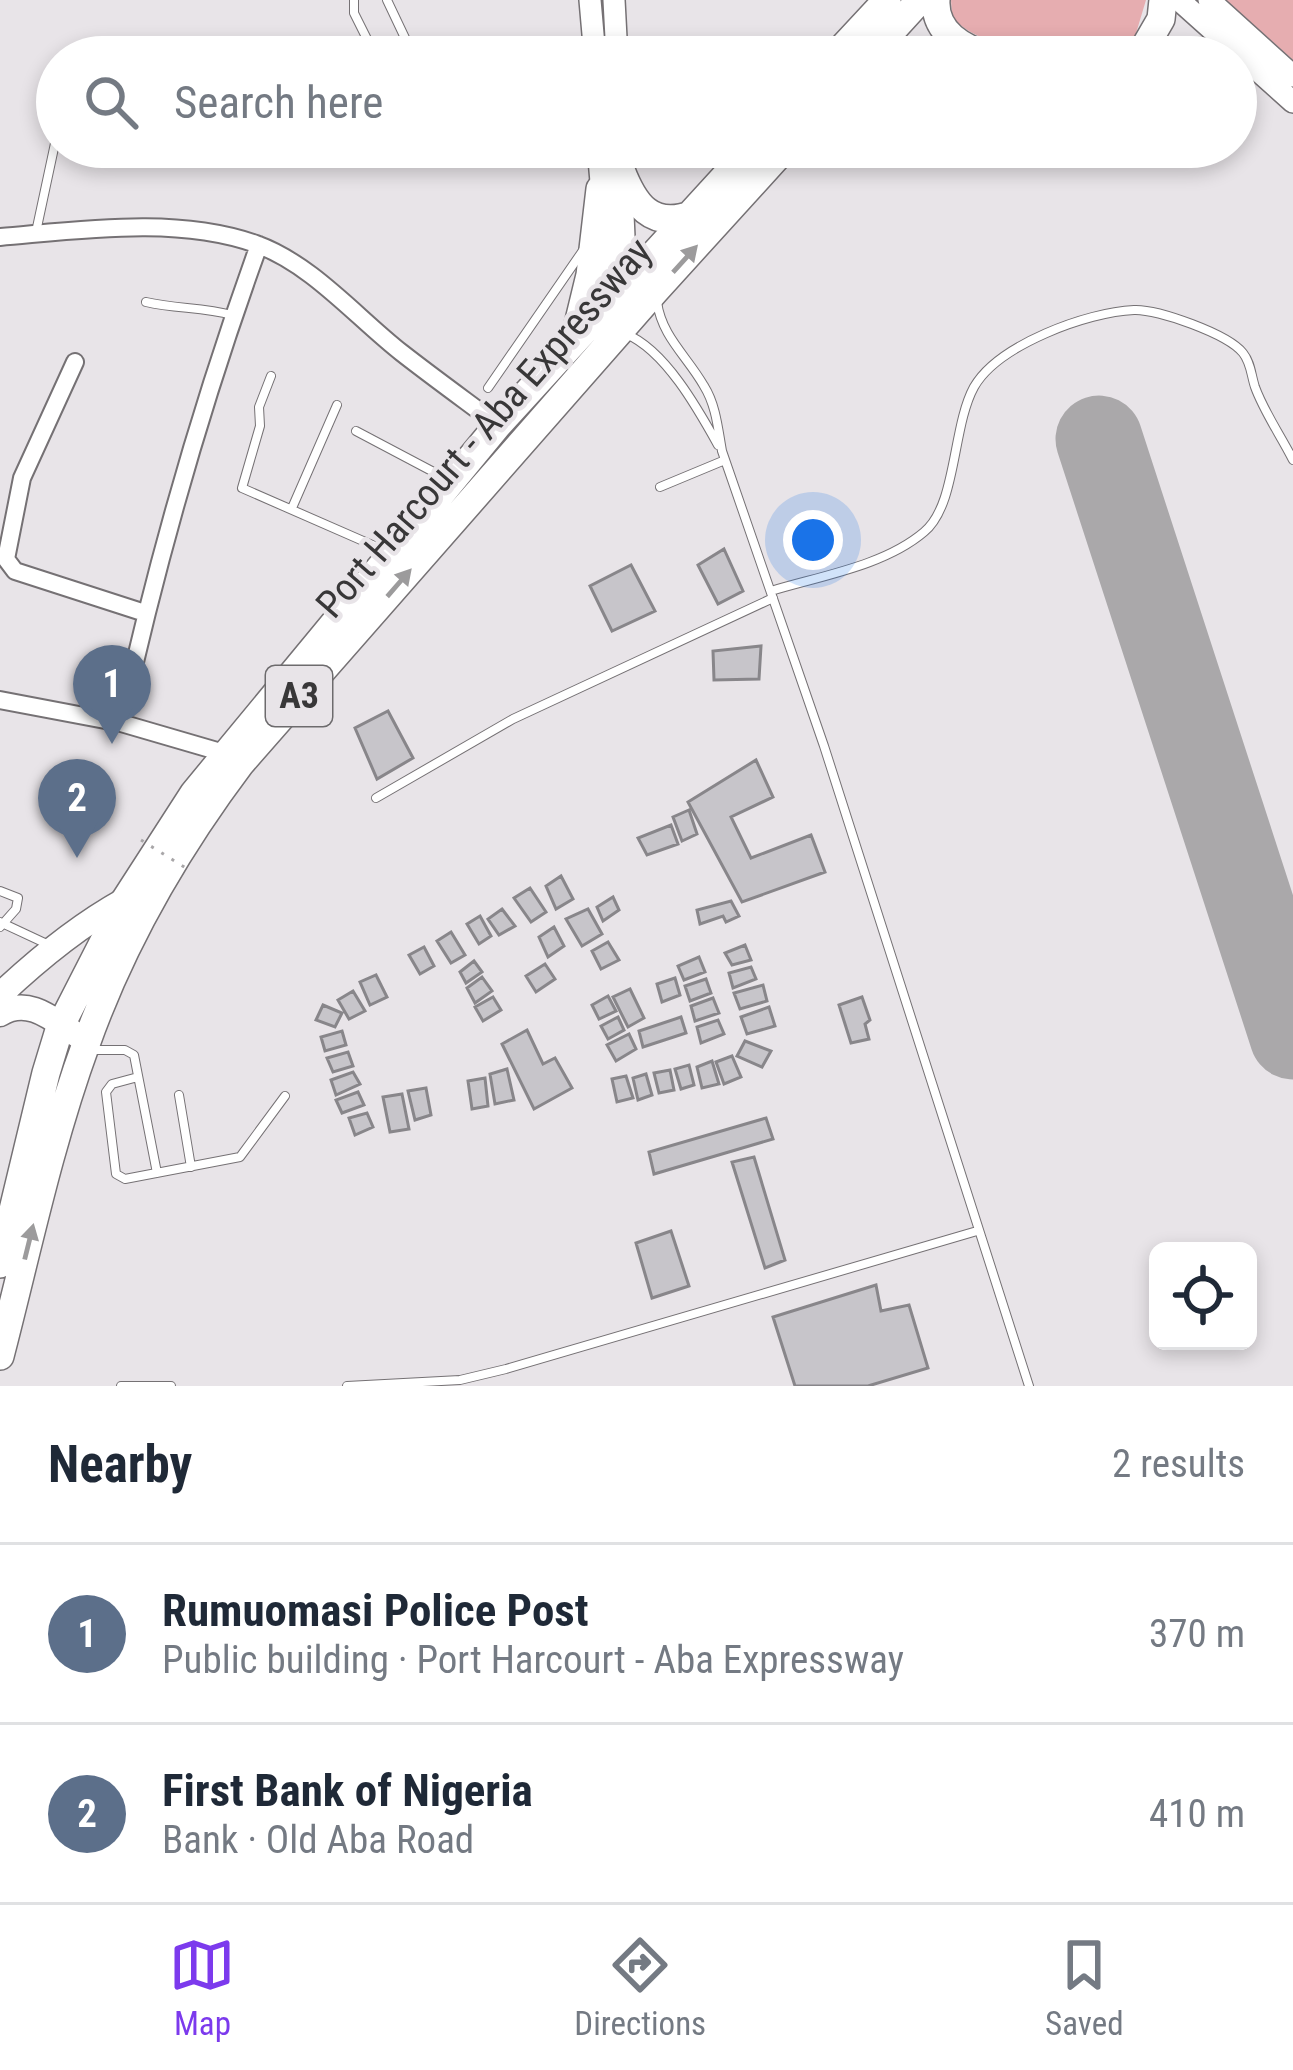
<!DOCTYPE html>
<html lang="en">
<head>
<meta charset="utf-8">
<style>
  body { margin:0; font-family:"Roboto Condensed",sans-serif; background:#f2f2f3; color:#1f2937 }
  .controls { position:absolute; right:36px; bottom:36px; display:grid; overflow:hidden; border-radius:18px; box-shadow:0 6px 18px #0003 }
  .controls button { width:108px; height:108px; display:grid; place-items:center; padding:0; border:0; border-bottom:3px solid #e0e1e3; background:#fff; color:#1f2937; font:60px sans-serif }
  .you { position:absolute; left:813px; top:540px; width:42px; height:42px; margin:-30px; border:9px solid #fff; border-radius:50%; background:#1a73e8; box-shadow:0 0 0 18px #1a73e833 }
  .badge { display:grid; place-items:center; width:78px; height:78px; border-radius:50%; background:#7c3aed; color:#fff; font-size:39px; font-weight:700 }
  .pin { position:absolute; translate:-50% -99px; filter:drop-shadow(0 3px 6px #0008) }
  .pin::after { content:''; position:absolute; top:63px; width:42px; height:36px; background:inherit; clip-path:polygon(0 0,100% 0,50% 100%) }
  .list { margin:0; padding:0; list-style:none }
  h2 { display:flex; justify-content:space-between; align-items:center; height:156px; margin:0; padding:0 48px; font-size:51px }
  h2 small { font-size:39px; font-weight:400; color:#747a83 }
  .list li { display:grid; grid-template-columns:78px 1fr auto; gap:36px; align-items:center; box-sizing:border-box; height:180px; padding:0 48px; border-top:3px solid #e0e1e3 }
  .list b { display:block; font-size:45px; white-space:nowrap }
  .list p { margin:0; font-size:39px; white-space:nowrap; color:#747a83 }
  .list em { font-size:39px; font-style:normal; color:#747a83 }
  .icon { flex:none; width:66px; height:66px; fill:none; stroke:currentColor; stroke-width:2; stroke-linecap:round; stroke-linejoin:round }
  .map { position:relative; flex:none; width:1293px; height:1386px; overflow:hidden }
  .search { position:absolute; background:#fff; box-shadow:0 6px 18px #0003; left:36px; right:36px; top:36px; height:132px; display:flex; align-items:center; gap:30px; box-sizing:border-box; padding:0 42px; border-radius:66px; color:#747a83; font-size:45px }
  .sheet { height:516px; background:#fff }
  nav { display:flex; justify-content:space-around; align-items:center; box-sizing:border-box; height:168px; border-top:3px solid #e0e1e3; background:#fff; font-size:33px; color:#747a83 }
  nav a { display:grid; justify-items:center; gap:6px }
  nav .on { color:#7c3aed }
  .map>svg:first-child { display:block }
  .green { fill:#e6adb0 }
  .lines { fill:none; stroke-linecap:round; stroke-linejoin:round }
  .runway { stroke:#aaa8aa; stroke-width:87 }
  .building { fill:#c7c5ca; stroke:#88868a; stroke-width:3 }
  .service-casing { stroke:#757174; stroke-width:10 }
  .minor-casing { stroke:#757174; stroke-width:20 }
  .secondary-casing { stroke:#757174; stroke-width:24 }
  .primary-casing { stroke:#757174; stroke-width:27 }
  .trunk-casing { stroke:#757174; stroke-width:30 }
  .service { stroke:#fff; stroke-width:8 }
  .minor { stroke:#fff; stroke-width:16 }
  .secondary { stroke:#fff; stroke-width:21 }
  .primary { stroke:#fff; stroke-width:24 }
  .trunk { stroke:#fff; stroke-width:27 }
  .path-bridge { stroke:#a8a6a8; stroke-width:3; stroke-dasharray:3 9; stroke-linecap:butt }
  .oneway { fill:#9c9b9c }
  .labels { text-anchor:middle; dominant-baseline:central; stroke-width:9; stroke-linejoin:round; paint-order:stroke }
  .shield { fill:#e8e4e8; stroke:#6d6b6d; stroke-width:3 }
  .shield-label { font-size:36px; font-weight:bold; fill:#383738 }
  .street-label { font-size:39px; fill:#383738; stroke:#e8e4e8 }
</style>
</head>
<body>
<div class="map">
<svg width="1293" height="1386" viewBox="0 0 1293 1386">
  <rect width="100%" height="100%" fill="#e8e4e8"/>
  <path class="green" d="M951,0H1146L1134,40L1115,57C1071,57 982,53 952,17Z
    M1226,0H1293V60Z"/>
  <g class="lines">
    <path class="runway" d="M1099,439L1293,1036"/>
  </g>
  <path class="building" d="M724,549L743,591L718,604L698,565Z
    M631,565L655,611L612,631L590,586Z
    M761,646L759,679L714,680L713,651Z
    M388,711L413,758L377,779L355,728Z
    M756,760L773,797L731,817L751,858L811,835L825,872L742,902L688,802Z
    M689,810L697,834L682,841L673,817Z
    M671,825L678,844L647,855L638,838Z
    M561,876L573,899L556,909L546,886Z
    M530,888L546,912L531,922L514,898Z
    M613,897L619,910L603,921L597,907Z
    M731,901L739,916L726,922L723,916L700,924L697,910Z
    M502,909L515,926L499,935L488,919Z
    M588,909L602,934L582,946L566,919Z
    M480,916L491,936L479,944L467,924Z
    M554,927L564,946L548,957L539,937Z
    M451,932L465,955L451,963L437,941Z
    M608,942L619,960L601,969L592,951Z
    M745,945L751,960L732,965L725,953Z
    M424,947L434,966L420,974L409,955Z
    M699,957L705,972L684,980L678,966Z
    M474,961L482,972L466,983L460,972Z
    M545,964L555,979L536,992L526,976Z
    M751,967L756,979L733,988L729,973Z
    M376,975L387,997L370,1005L360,982Z
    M482,977L492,991L475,1003L467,988Z
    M675,978L680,995L662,1002L657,984Z
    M706,979L711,993L690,1001L685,986Z
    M763,985L767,1001L740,1009L734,993Z
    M630,989L644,1018L628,1027L613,997Z
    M353,991L365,1011L349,1019L338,1000Z
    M608,996L616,1011L599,1019L592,1005Z
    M493,997L501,1010L483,1021L475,1007Z
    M862,997L870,1020L865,1024L869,1039L851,1043L839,1005Z
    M713,998L719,1013L695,1021L691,1006Z
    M323,1005L342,1013L335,1027L316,1020Z
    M769,1007L775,1026L747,1034L741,1017Z
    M618,1017L624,1030L608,1039L601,1026Z
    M681,1017L686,1033L643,1047L639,1031Z
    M718,1020L724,1034L701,1043L697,1027Z
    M527,1030L543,1064L555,1058L572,1088L534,1109L502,1044Z
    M342,1031L346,1045L325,1051L321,1037Z
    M629,1034L636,1049L616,1061L607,1045Z
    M745,1041L771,1051L762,1067L737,1056Z
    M348,1052L353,1066L333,1072L327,1058Z
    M732,1056L741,1077L724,1084L716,1062Z
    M712,1061L719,1084L702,1088L697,1067Z
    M689,1065L694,1085L681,1089L675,1069Z
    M507,1069L514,1100L495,1104L490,1074Z
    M670,1070L674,1090L659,1093L654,1073Z
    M353,1072L360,1084L336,1095L331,1080Z
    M646,1074L652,1095L638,1100L633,1078Z
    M626,1076L633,1098L617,1102L612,1079Z
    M485,1078L488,1106L472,1109L468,1081Z
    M426,1088L431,1115L415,1120L408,1091Z
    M358,1092L364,1105L342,1113L336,1100Z
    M402,1094L409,1129L390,1132L383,1097Z
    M367,1113L373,1127L355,1135L349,1118Z
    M766,1118L773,1139L654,1174L649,1152Z
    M754,1157L785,1260L765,1268L732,1162Z
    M671,1231L689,1286L652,1298L636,1243Z
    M876,1285L881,1311L909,1305L928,1368L868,1386H795L773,1317Z"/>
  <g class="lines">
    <g class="service-casing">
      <path id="service" d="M354,0V13L376,57
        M387,0L414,57
        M415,147L422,160
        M458,147L462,156
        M36,232L57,134
        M146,302C176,309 203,307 232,315
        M657,302C662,337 687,356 704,386C716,405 718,429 722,451L824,746L1029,1386
        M626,334C665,350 698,409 718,445
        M271,376L259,407L260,426L242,488L386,551
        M488,388L584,249
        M356,431L445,478
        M660,487L725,460
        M292,508L337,405
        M771,591C820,576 884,566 924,532C957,505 952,427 974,387C998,345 1087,312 1134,310C1158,309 1228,334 1243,353C1251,363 1251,375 1255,387C1264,412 1281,436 1293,460
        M376,798L513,719L773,598
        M0,891L18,898L16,909L0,927
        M0,922L47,944
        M90,1050H125L134,1055L157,1173
        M138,1077L112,1084L106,1092L116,1174L125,1179L240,1157L285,1096
        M179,1095L191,1167
        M121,1386H171
        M347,1386L460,1380L506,1369L977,1231"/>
    </g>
    <g class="minor-casing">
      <path id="minor" d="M0,237C82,230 177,216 256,244C312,264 356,317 402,353C434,378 466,401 498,425
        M75,362L22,478L6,559L15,571L145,613
        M0,700L121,723L224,753
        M121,723C157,560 202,402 259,245"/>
    </g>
    <g class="secondary-casing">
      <path id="secondary" d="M590,0L595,57
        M614,0L617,57
        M1179,0L1293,102
        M1209,0L1293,76
        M598,147L611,298
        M620,147L626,282"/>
    </g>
    <g class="primary-casing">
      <path id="primary" d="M0,995C38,959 78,926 125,900
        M0,1014C32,994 59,1026 87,1041"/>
    </g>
    <g class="trunk-casing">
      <path id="trunk" d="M936,0C934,33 963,48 990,57
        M834,57L887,0
        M868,57L920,0
        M1139,57L1161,19L1163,0
        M1216,57L1241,55
        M621,170C634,204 651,229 691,215
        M576,333L590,275L600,189
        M0,1264L46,1073L60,1027L125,900L194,793L498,425L752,147
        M0,1356C27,1252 49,1145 86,1044C122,943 177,848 241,763L655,291L786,147"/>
    </g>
    <use href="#service" class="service"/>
    <use href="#minor" class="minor"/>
    <use href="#secondary" class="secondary"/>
    <use href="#primary" class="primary"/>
    <use href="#trunk" class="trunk"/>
    <path class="path-bridge" d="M141,840L189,870"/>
  </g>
  <defs><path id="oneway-solid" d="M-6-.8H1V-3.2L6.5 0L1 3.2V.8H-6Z" transform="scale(3)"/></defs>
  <g class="oneway">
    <use href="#oneway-solid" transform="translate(685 259) rotate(-48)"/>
    <use href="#oneway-solid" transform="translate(399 583) rotate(-49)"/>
    <use href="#oneway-solid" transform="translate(29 1242) rotate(-76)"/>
  </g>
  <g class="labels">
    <rect class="shield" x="266" y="666" width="66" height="60" rx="9"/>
    <g class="shield-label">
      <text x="299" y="696">A3</text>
    </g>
    <g class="street-label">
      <text transform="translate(484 428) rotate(-49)">Port Harcourt - Aba Expressway</text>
    </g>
  </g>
</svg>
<div class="controls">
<button><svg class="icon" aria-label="locate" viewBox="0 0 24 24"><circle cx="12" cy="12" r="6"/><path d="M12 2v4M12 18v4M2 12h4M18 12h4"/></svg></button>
</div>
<div class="you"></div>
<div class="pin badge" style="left:112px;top:744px;background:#5c6f8a">1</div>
<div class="pin badge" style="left:77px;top:858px;background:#5c6f8a">2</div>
<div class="search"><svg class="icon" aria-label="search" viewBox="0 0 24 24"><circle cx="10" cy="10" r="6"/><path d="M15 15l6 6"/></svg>Search here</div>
</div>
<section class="sheet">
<h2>Nearby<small>2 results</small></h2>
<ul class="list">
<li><span class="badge" style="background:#5c6f8a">1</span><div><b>Rumuomasi Police Post</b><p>Public building · Port Harcourt - Aba Expressway</p></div><em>370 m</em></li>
<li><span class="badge" style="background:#5c6f8a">2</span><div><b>First Bank of Nigeria</b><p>Bank · Old Aba Road</p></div><em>410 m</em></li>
</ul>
</section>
<nav>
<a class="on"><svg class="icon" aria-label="map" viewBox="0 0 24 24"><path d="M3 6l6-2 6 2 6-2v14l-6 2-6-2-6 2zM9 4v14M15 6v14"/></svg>Map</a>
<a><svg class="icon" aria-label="directions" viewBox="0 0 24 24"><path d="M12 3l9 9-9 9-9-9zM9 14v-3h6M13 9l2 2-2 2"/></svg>Directions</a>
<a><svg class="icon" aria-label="saved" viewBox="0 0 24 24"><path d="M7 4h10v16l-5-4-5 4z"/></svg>Saved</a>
</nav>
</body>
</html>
